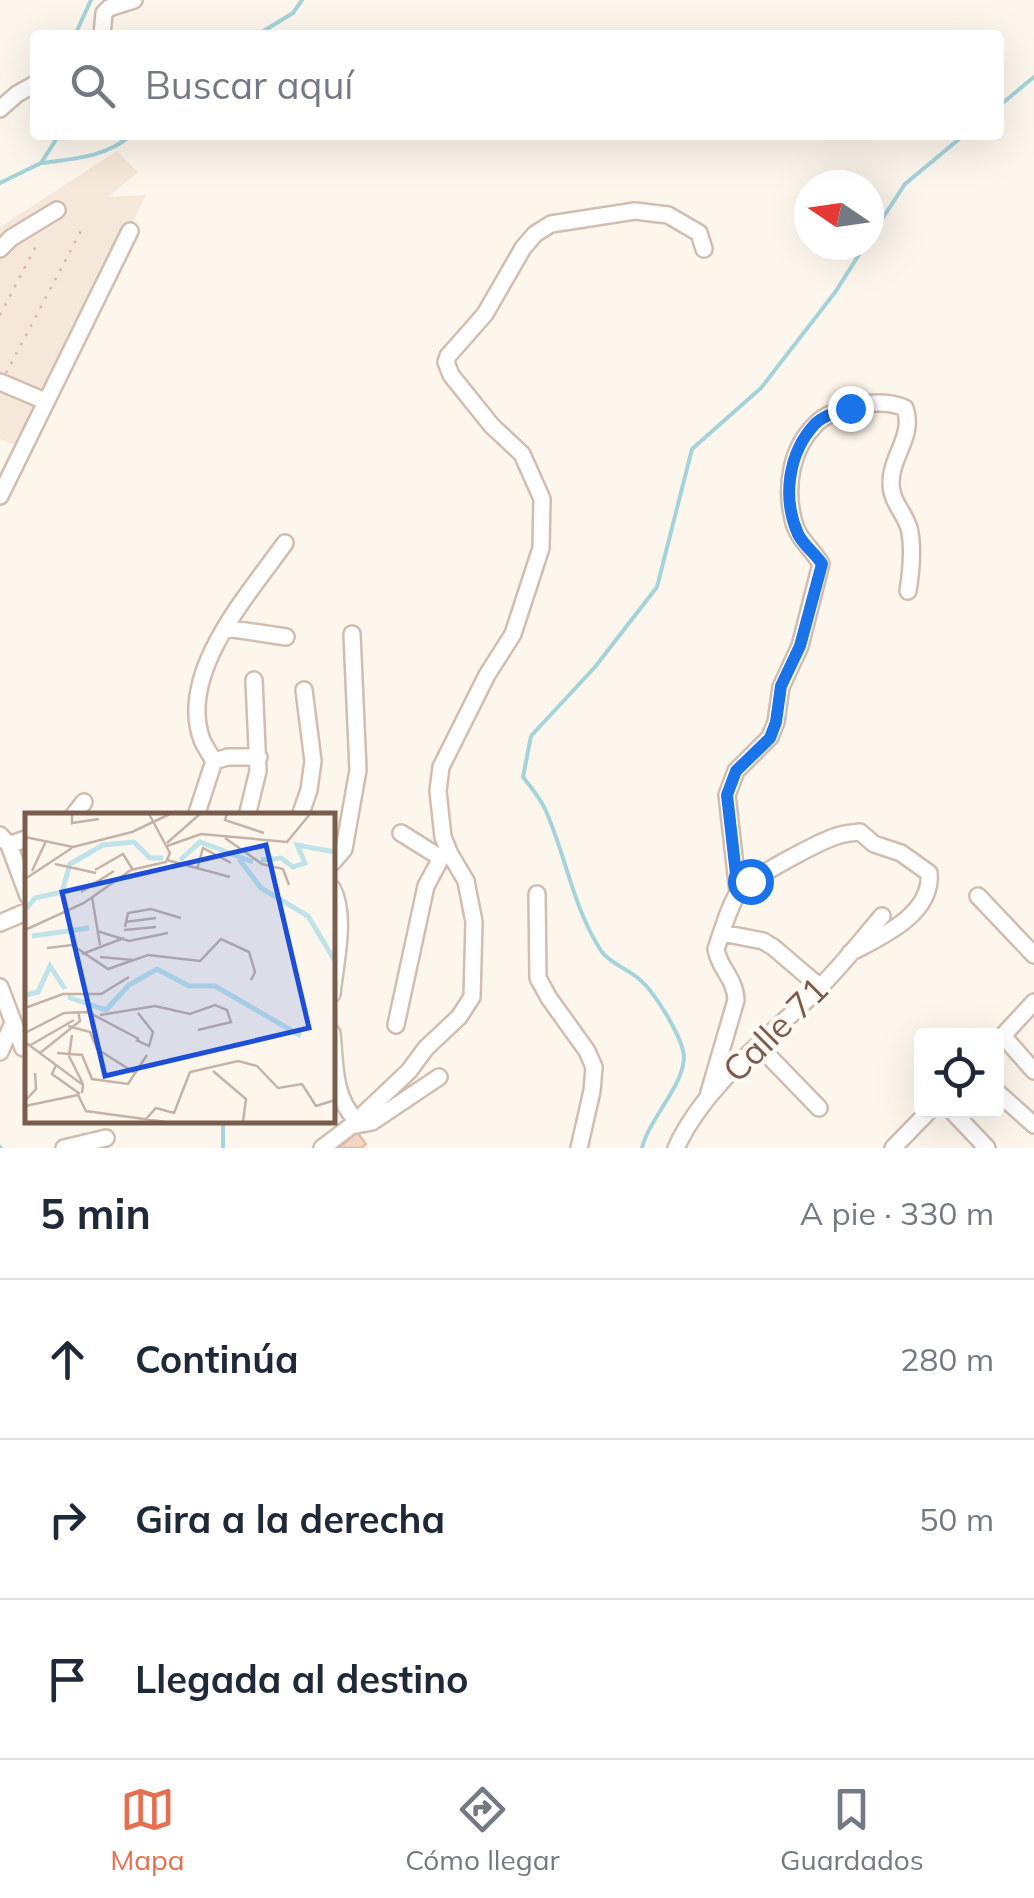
<!DOCTYPE html>
<html lang="es">
<head>
<meta charset="utf-8">
<style>
  body { margin:0; font-family:Mulish,sans-serif; background:#f6f6f7; color:#1f2937 }
  .controls { position:absolute; right:30px; bottom:30px; display:grid; overflow:hidden; border-radius:10px; box-shadow:0 10px 40px #0002 }
  .controls button { width:90px; height:90px; display:grid; place-items:center; padding:0; border:0; border-bottom:2px solid #e0e1e3; background:#fff; color:#1f2937; font:50px sans-serif }
  .compass { position:absolute; left:794px; top:170px; width:90px; height:90px; border-radius:50%; background:#fff; box-shadow:0 10px 40px #0002; rotate:283deg }
  .stop { position:absolute; width:30px; height:30px; margin:-22px; border:8px solid #1a73e8; border-radius:50%; background:#fff }
  .stop.end { background:#1a73e8; border-color:#fff; box-shadow:0 2px 10px #0008 }
  .list { margin:0; padding:0; list-style:none }
  h2 { display:flex; justify-content:space-between; align-items:center; height:130px; margin:0; padding:0 40px; font-size:42px }
  h2 small { font-size:32px; font-weight:400; color:#747a83 }
  .list li { display:grid; grid-template-columns:65px 1fr auto; gap:30px; align-items:center; box-sizing:border-box; height:160px; padding:0 40px; border-top:2px solid #e0e1e3 }
  .list b { display:block; font-size:38px; white-space:nowrap }
  .list em { font-size:32px; font-style:normal; color:#747a83 }
  .icon { flex:none; width:55px; height:55px; fill:none; stroke:currentColor; stroke-width:2; stroke-linecap:round; stroke-linejoin:round }
  .map { position:relative; flex:none; width:1034px; height:1148px; overflow:hidden }
  .search { position:absolute; background:#fff; box-shadow:0 10px 40px #0002; left:30px; right:30px; top:30px; height:110px; display:flex; align-items:center; gap:25px; box-sizing:border-box; padding:0 35px; border-radius:10px; color:#747a83; font-size:38px }
  .sheet { height:610px; background:#fff }
  nav { display:flex; justify-content:space-around; align-items:center; box-sizing:border-box; height:140px; border-top:2px solid #e0e1e3; background:#fff; font-size:28px; color:#747a83 }
  nav a { display:grid; justify-items:center; gap:5px }
  nav .on { color:#e76f51 }
  .map>svg:first-child { display:block }
  .residential { fill:#f5e8da }
  .lines { fill:none; stroke-linecap:round; stroke-linejoin:round }
  .stream { stroke:#a5d3da; stroke-width:4 }
  .building { fill:#f3d5c3; stroke:#e6bba3; stroke-width:2.5 }
  .minor-casing { stroke:#d1beb0; stroke-width:20 }
  .path { stroke:#d9b8a5; stroke-width:2.5; stroke-dasharray:2.5 8; stroke-linecap:butt }
  .minor { stroke:#fff; stroke-width:15 }
  .route { stroke:#1a73e8; stroke-width:12 }
  .labels { text-anchor:middle; dominant-baseline:central; stroke-width:9; stroke-linejoin:round; paint-order:stroke }
  .street-label { font-size:35px; fill:#7a5c4d; stroke:#fffaf3 }
  .inset-river { fill:none; stroke:#bfe3e8; stroke-width:5 }
  .inset-road { fill:none; stroke:#c5b3a7; stroke-width:2.5 }
  .view { fill:#1d4ed8; fill-opacity:0.15; stroke:#1d4ed8; stroke-width:5 }
  .inset-edge { fill:none; stroke:#7a5c4d; stroke-width:5 }
</style>
</head>
<body>
<div class="map">
<svg width="1034" height="1148" viewBox="0 0 1034 1148">
  <rect width="100%" height="100%" fill="#fdf6ec"/>
  <path class="residential" d="M117,151L138,172L108,197L146,195L22,448L0,439V227Z"/>
  <g class="lines">
    <path class="stream" d="M75,35L91,0
      M257,35L293,13L302,0
      M999,106L1034,77
      M41,163C73,159 107,157 131,135
      M0,183L41,163L59,135
      M869,239L905,184L964,135
      M0,1147L1,1148
      M223,1148V1120
      M642,1148C649,1119 683,1086 684,1058C684,1039 654,991 639,979C628,969 611,964 602,952C573,909 566,855 545,809C540,798 531,787 523,777L531,736L595,667L657,587L692,449L761,388L836,291L865,245"/>
  </g>
  <path class="building" d="M357,1132L366,1144L361,1148H339Z"/>
  <g class="lines">
    <g class="minor-casing">
      <path id="minor" d="M102,35L104,13L109,8L134,0
        M0,109L17,94L35,84
        M0,249L11,238L57,210
        M0,382L45,401
        M0,496L130,231
        M226,628L286,637
        M214,761C210,754 205,747 202,740C177,673 249,594 285,543
        M214,761L228,757H259
        M73,816L84,802
        M196,816L214,761
        M247,816L258,771L254,680
        M300,816L309,790L313,761L304,690
        M401,833L441,858
        M0,835L9,845L28,896
        M9,845L28,838
        M332,863L344,849L358,770L352,634
        M332,888C347,915 335,964 332,994
        M738,892L727,795L736,771L770,737L776,722L781,687L800,646L821,564C812,548 797,539 793,519C785,486 791,448 816,424C826,413 845,409 859,405C875,402 890,402 905,408C915,436 890,457 891,484C891,501 904,512 909,528C914,548 911,572 908,591
        M537,894L538,978L549,998L587,1051L594,1067L592,1091L579,1148
        M978,896L1034,955
        M0,923L28,911
        M722,933L763,941L773,947L820,987
        M0,987L23,1048
        M396,1025L426,886L441,858L450,854
        M332,1033C335,1063 333,1097 356,1120
        M1003,1036L1034,1071
        M996,1043L1034,1002
        M759,1046L819,1108
        M0,1052L13,1023
        M996,1091L1034,1125
        M708,1096L736,1000C735,977 719,969 716,949C722,932 730,903 740,890C751,878 820,841 837,836C845,833 852,833 860,832L874,844L901,853L929,873C933,914 881,937 850,953
        M951,1110L987,1148
        M351,1126L372,1122L439,1077
        M64,1148L106,1138
        M322,1148L351,1126L409,1071L426,1048L459,1017L472,997L474,922L466,881L450,854L443,837L438,791L441,767L487,675L513,634L541,548L542,499L522,454L492,426L451,375L446,362L448,356L485,314L523,248L535,234L551,224L635,211L668,215L699,233L704,249
        M676,1148C704,1086 767,1039 815,992C839,969 860,942 882,916
        M893,1148L930,1110"/>
    </g>
    <path class="path" d="M0,315L36,246
      M6,373L83,227"/>
    <use href="#minor" class="minor"/>
  </g>
  <g class="lines">
    <path class="route" d="M750,881L738,892L727,795L736,771L770,738L776,722L781,686L800,646L822,564C815,553 804,546 798,534C782,498 788,453 815,424C824,415 838,411 850,408"/>
  </g>
  <g class="labels">
    <g class="street-label">
      <text transform="translate(775 1029) rotate(-45)">Calle 71</text>
    </g>
  </g>
  <g transform="translate(25 813)">
    <rect width="310" height="310" fill="#fdf6ec"/>
    <path class="inset-river" d="M214,46L236,75L283,103L310,148M155,47L175,29L228,49M236,47L256,45L268,54L280,50L272,32L310,39M0,97L10,85L37,79L45,51L78,32L109,29L125,45H138M7,123L64,115M0,182L13,179L25,153L40,176M43,184L81,197L104,172L132,156L164,173H190L276,223"/>
    <path class="inset-road" d="M47,1V10L74,6M202,1L200,7L239,20M0,24L48,34L107,19L145,1M200,25L237,51L258,56L264,72M142,30L175,1M142,33L176,21L262,29L285,1M142,47L205,64M30,51L71,60M172,56L178,35L206,50M70,57L98,41L108,57M7,58L21,28M0,66L47,35M56,79L89,58M67,84L75,132M100,109L131,105M100,114L103,100L126,96L156,105M0,117L59,90L106,57L141,49L145,40L124,1M99,117L131,114M72,118L104,128L143,120M22,135L47,132L83,156L123,142L175,148L196,126L224,139L230,159L226,167M57,141L99,125M75,144L108,147M0,195L38,181H76L104,164M75,202L130,193L165,201L190,192L202,197L206,209L173,217M43,213L65,219L72,236L110,260M0,220L39,200L63,199L114,226M47,222L44,243L58,271M111,227L124,233L128,219L113,200M0,229L58,272L57,280M4,233L49,207M15,240L55,208L53,198M32,240L57,242L67,266L103,271L122,242M31,252L27,261L55,281M188,258L221,286L218,309M0,288L11,276L10,260M0,293L53,282L61,298L141,309M120,307L131,295L149,300L165,259L213,248L232,253L253,275L277,271L291,293L310,287"/>
    <path class="view" d="M241,32L284,215L80,263L37,79Z"/>
    <rect width="310" height="310" class="inset-edge"/>
  </g>
</svg>
<div class="controls">
<button><svg class="icon" aria-label="locate" viewBox="0 0 24 24"><circle cx="12" cy="12" r="6"/><path d="M12 2v4M12 18v4M2 12h4M18 12h4"/></svg></button>
</div>
<svg class="compass" viewBox="-18 -18 36 36"><path d="M0-13l5 13h-10z" fill="#e53935"/><path d="M0 13l5-13h-10z" fill="#747a83"/></svg>
<div class="stop" style="left:750px;top:881px"></div>
<div class="stop end" style="left:850px;top:408px"></div>
<div class="search"><svg class="icon" aria-label="search" viewBox="0 0 24 24"><circle cx="10" cy="10" r="6"/><path d="M15 15l6 6"/></svg>Buscar aquí</div>
</div>
<section class="sheet">
<h2>5 min<small>A pie · 330 m</small></h2>
<ul class="list">
<li><svg class="icon" aria-label="ahead" viewBox="0 0 24 24"><path d="M12 20V5M6 11l6-6 6 6"/></svg><div><b>Continúa</b></div><em>280 m</em></li>
<li><svg class="icon" aria-label="right" viewBox="0 0 24 24"><path d="M7 20v-9h11M14 6l5 5-5 5"/></svg><div><b>Gira a la derecha</b></div><em>50 m</em></li>
<li><svg class="icon" aria-label="arrive" viewBox="0 0 24 24"><path d="M6 21V4h12l-3 4 3 4H6"/></svg><div><b>Llegada al destino</b></div></li>
</ul>
</section>
<nav>
<a class="on"><svg class="icon" aria-label="map" viewBox="0 0 24 24"><path d="M3 6l6-2 6 2 6-2v14l-6 2-6-2-6 2zM9 4v14M15 6v14"/></svg>Mapa</a>
<a><svg class="icon" aria-label="directions" viewBox="0 0 24 24"><path d="M12 3l9 9-9 9-9-9zM9 14v-3h6M13 9l2 2-2 2"/></svg>Cómo llegar</a>
<a><svg class="icon" aria-label="saved" viewBox="0 0 24 24"><path d="M7 4h10v16l-5-4-5 4z"/></svg>Guardados</a>
</nav>
</body>
</html>
